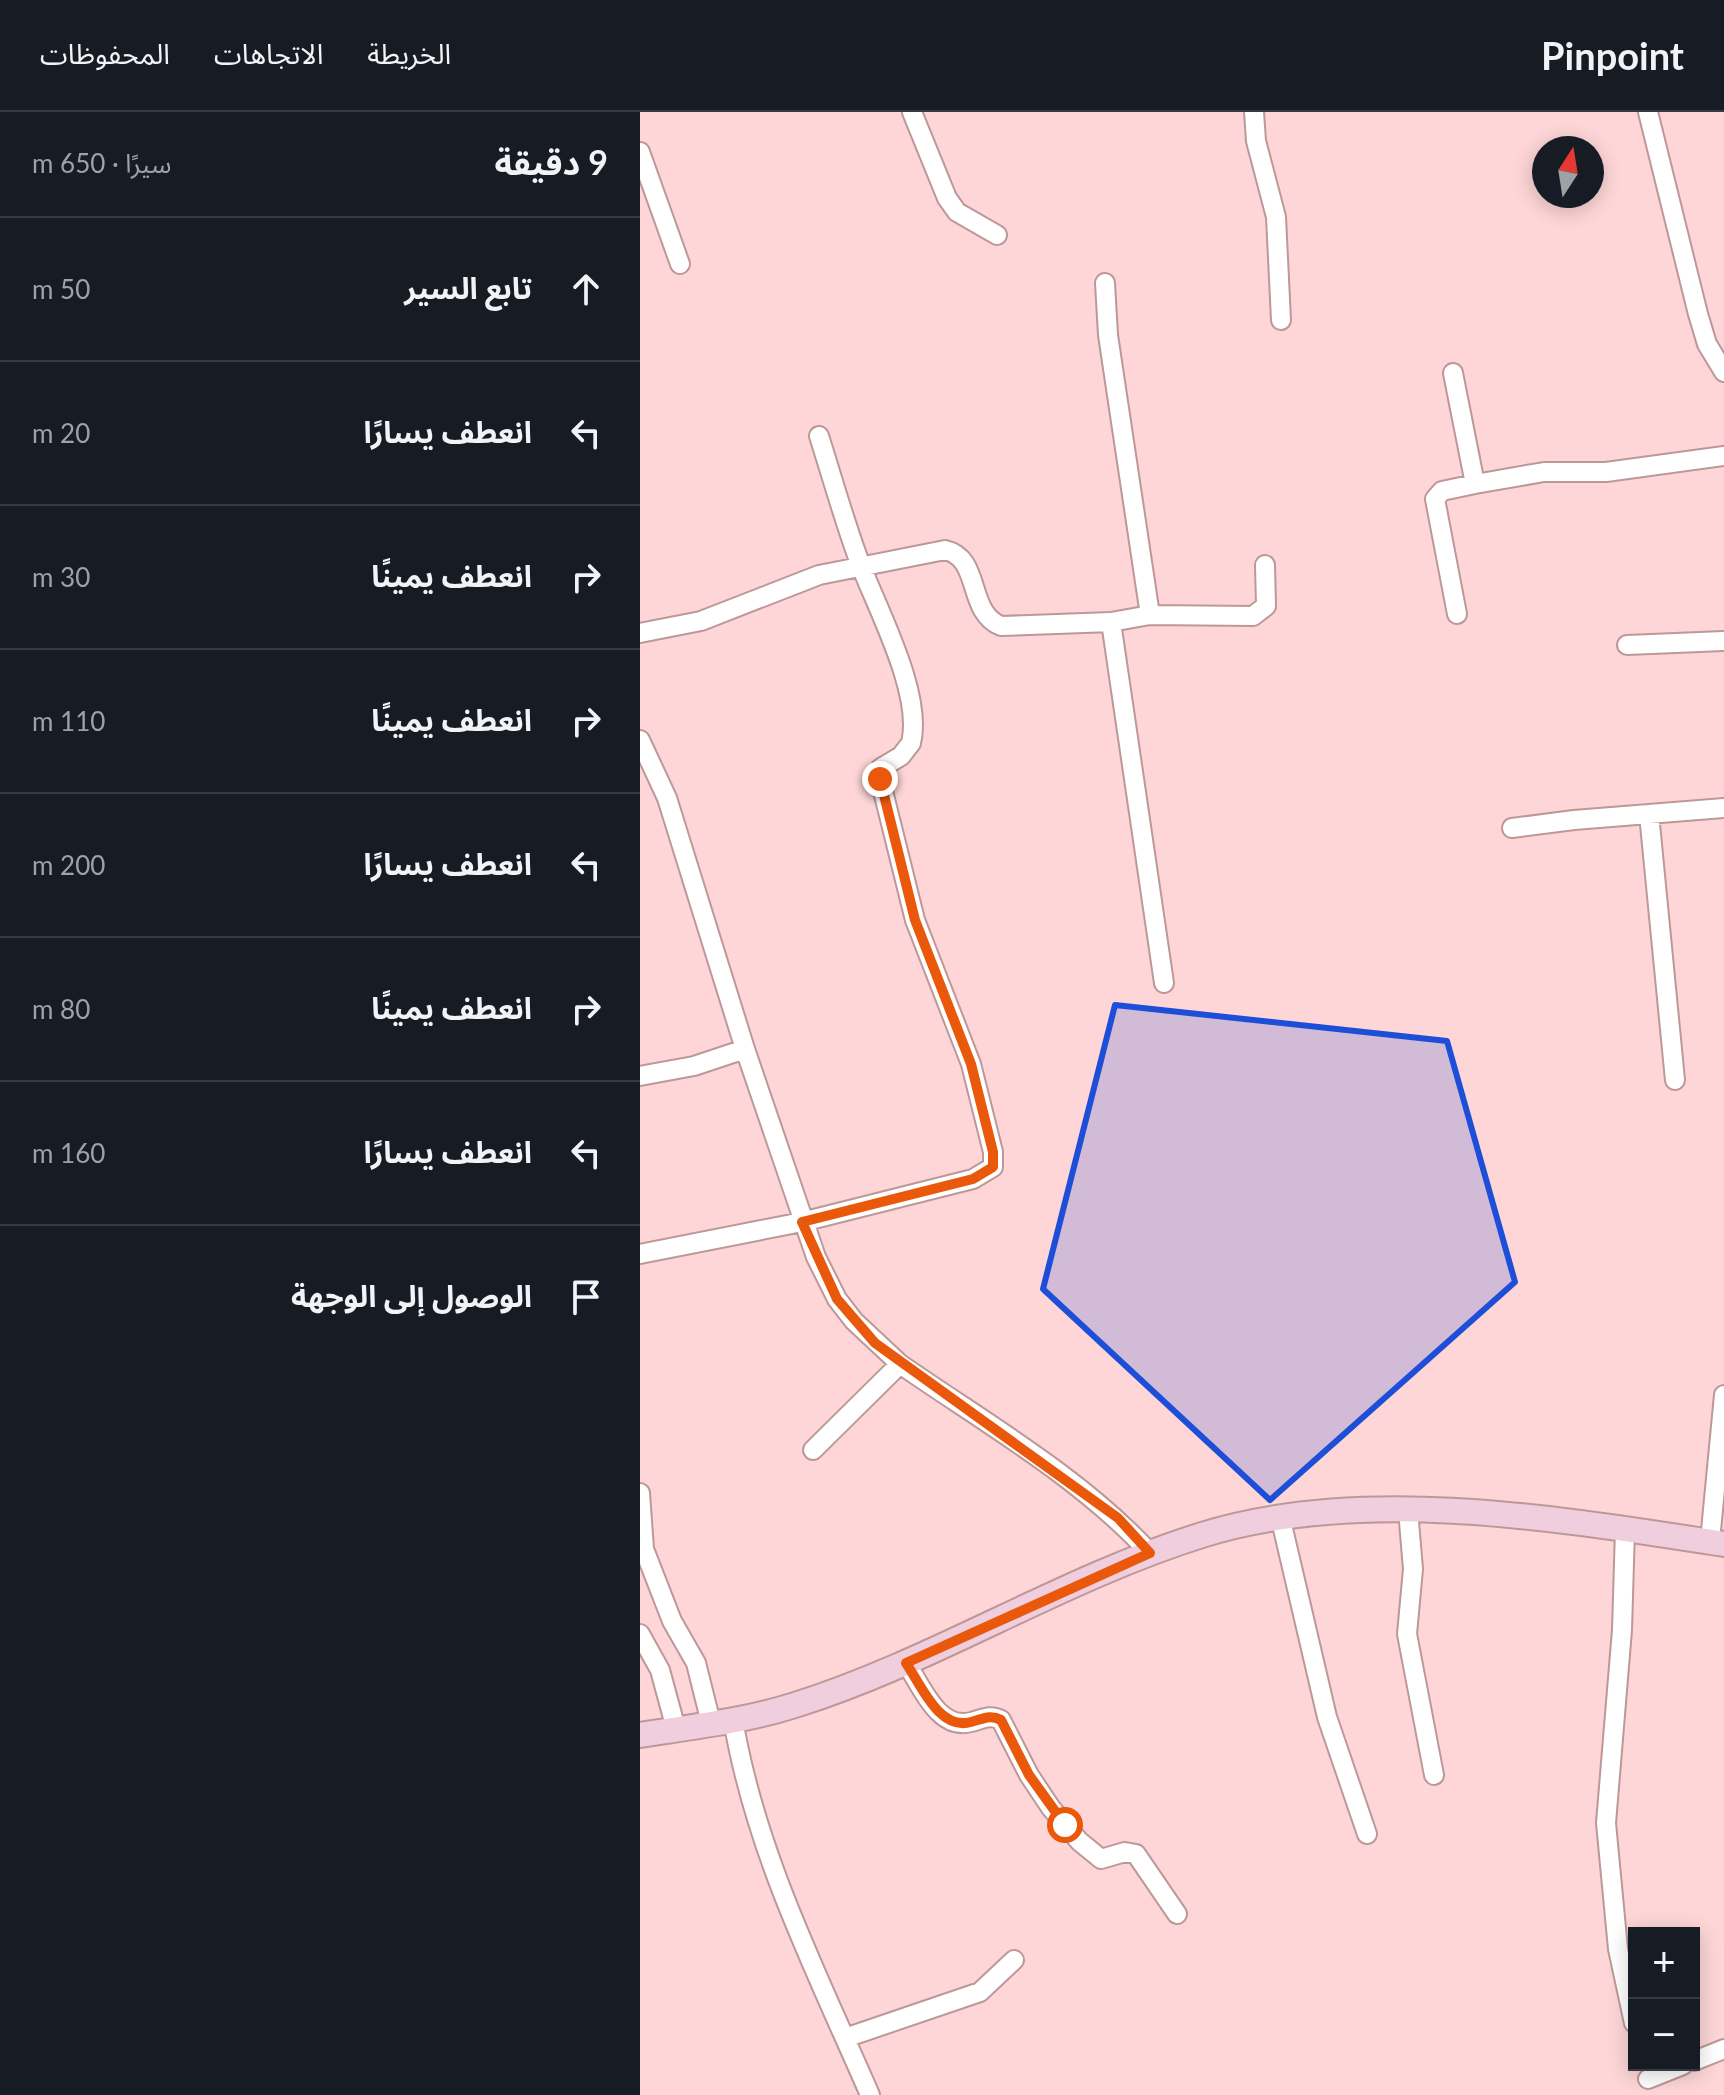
<!DOCTYPE html>
<html lang="ar">
<head>
<meta charset="utf-8">
<style>
  body { margin:0; font-family:Lato,"Noto Sans Arabic",sans-serif; background:#20242c; color:#f1f3f6; direction:rtl }
  .controls { position:absolute; right:24px; bottom:24px; display:grid; overflow:hidden; border-radius:0px; box-shadow:0 4px 20px #0003 }
  .controls button { width:72px; height:72px; display:grid; place-items:center; padding:0; border:0; border-bottom:2px solid #363941; background:#171b24; color:#f1f3f6; font:40px sans-serif }
  .compass { position:absolute; left:892px; top:24px; width:72px; height:72px; border-radius:50%; background:#171b24; box-shadow:0 4px 20px #0003; rotate:12deg }
  .stop { position:absolute; width:24px; height:24px; margin:-18px; border:6px solid #ea580c; border-radius:50%; background:#fff }
  .stop.end { background:#ea580c; border-color:#fff; box-shadow:0 2px 8px #0008 }
  .list { margin:0; padding:0; list-style:none }
  h2 { display:flex; justify-content:space-between; align-items:center; height:104px; margin:0; padding:0 32px; font-size:34px }
  h2 small { font-size:26px; font-weight:400; color:#9ea1a6 }
  .list li { display:grid; grid-template-columns:52px 1fr auto; gap:24px; align-items:center; box-sizing:border-box; height:144px; padding:0 32px; border-top:2px solid #363941 }
  .list b { display:block; font-size:30px; white-space:nowrap }
  .list em { font-size:26px; font-style:normal; color:#9ea1a6 }
  .icon { flex:none; width:44px; height:44px; fill:none; stroke:currentColor; stroke-width:2; stroke-linecap:round; stroke-linejoin:round }
  .map { position:relative; flex:none; width:1084px; height:1983px; overflow:hidden; direction:ltr }
  header { display:flex; align-items:center; gap:48px; box-sizing:border-box; height:112px; padding:0 40px; background:#171b24; border-bottom:2px solid #363941 }
  header strong { font-size:38px }
  nav { display:flex; gap:44px; margin-inline-start:auto; font-size:28px }
  main { display:flex }
  aside { flex:1; background:#171b24 }
  .map>svg:first-child { display:block }
  .lines { fill:none; stroke-linecap:round; stroke-linejoin:round }
  .street-casing { stroke:#bd9899; stroke-width:22 }
  .secondary-casing { stroke:#bd9899; stroke-width:28 }
  .street { stroke:#fff; stroke-width:18 }
  .secondary { stroke:#f1cedd; stroke-width:24 }
  .route { stroke:#ea580c; stroke-width:10 }
  .marked { fill:#1d4ed8; fill-opacity:0.2; stroke:#1d4ed8; stroke-width:6; stroke-linejoin:round }
</style>
</head>
<body>
<header>
<strong>Pinpoint</strong>
<nav><a>الخريطة</a><a>الاتجاهات</a><a>المحفوظات</a></nav>
</header>
<main>
<div class="map">
<svg width="1084" height="1983" viewBox="0 0 1084 1983">
  <rect width="100%" height="100%" fill="#fed6d7"/>
  <g class="lines">
    <g class="street-casing">
      <path id="street" d="M272,0L307,86L317,100L357,123
        M614,0L616,29L636,105L641,208
        M1008,0L1058,202L1067,232L1084,260
        M0,40L40,152
        M465,171L468,223L510,503L471,510
        M813,261L835,372L904,360H966L1084,344
        M817,502L795,387L802,379L835,372
        M510,503L613,504L626,494L625,453
        M0,521L61,509L179,463L305,438C342,446 326,500 361,514L471,510L524,871
        M987,533L1084,529
        M0,628L27,686L105,937L176,1145L197,1187L214,1209L260,1252C345,1311 440,1365 510,1441
        M1009,702L1035,968
        M872,716L934,708L1084,696
        M0,964L54,954L105,937
        M0,1142L162,1110L333,1067L353,1055V1040L331,952L275,808L240,667L241,656L261,644L271,631C283,583 239,500 221,454C205,412 193,368 179,324
        M173,1338L260,1252
        M0,1381L4,1437L32,1509L56,1551L71,1611
        M768,1398L773,1457L767,1522L794,1663
        M640,1404L687,1605L727,1722
        M985,1417L982,1518L966,1711L978,1837L994,1911
        M1070,1429L1084,1283
        M0,1522L20,1558L36,1617
        M266,1551C281,1573 298,1619 331,1610C343,1607 350,1602 361,1608L389,1663L411,1696L439,1729L461,1747L485,1740L496,1742L537,1802
        M93,1607C115,1740 177,1861 230,1983
        M205,1926L340,1880L374,1848
        M1054,1949L1084,1937
        M1008,1967L1043,1953"/>
    </g>
    <g class="secondary-casing">
      <path id="secondary" d="M0,1623C51,1615 105,1609 155,1593C295,1549 421,1467 562,1423C721,1373 922,1407 1084,1432"/>
    </g>
    <use href="#street" class="street"/>
    <use href="#secondary" class="secondary"/>
  </g>
  <g class="lines">
    <path class="route" d="M240,667L275,808L331,952L353,1040V1055L333,1067L162,1110L197,1187L235,1231L478,1406L510,1441L266,1551C281,1573 299,1619 331,1610C343,1607 350,1602 361,1608L389,1663L425,1713"/>
  </g>
  <path class="marked" d="M475,893L807,929L875,1170L630,1388L403,1177Z"/>
</svg>
<div class="controls">
<button>+</button>
<button>−</button>
</div>
<svg class="compass" viewBox="-18 -18 36 36"><path d="M0-13l5 13h-10z" fill="#e53935"/><path d="M0 13l5-13h-10z" fill="#9ea1a6"/></svg>
<div class="stop" style="left:425px;top:1713px"></div>
<div class="stop end" style="left:240px;top:667px"></div>
</div>
<aside>
<h2>9 دقيقة<small>سيرًا · 650 m</small></h2>
<ul class="list">
<li><svg class="icon" aria-label="ahead" viewBox="0 0 24 24"><path d="M12 20V5M6 11l6-6 6 6"/></svg><div><b>تابع السير</b></div><em>50 m</em></li>
<li><svg class="icon" aria-label="left" viewBox="0 0 24 24"><path d="M17 20v-9H6M10 6l-5 5 5 5"/></svg><div><b>انعطف يسارًا</b></div><em>20 m</em></li>
<li><svg class="icon" aria-label="right" viewBox="0 0 24 24"><path d="M7 20v-9h11M14 6l5 5-5 5"/></svg><div><b>انعطف يمينًا</b></div><em>30 m</em></li>
<li><svg class="icon" aria-label="right" viewBox="0 0 24 24"><path d="M7 20v-9h11M14 6l5 5-5 5"/></svg><div><b>انعطف يمينًا</b></div><em>110 m</em></li>
<li><svg class="icon" aria-label="left" viewBox="0 0 24 24"><path d="M17 20v-9H6M10 6l-5 5 5 5"/></svg><div><b>انعطف يسارًا</b></div><em>200 m</em></li>
<li><svg class="icon" aria-label="right" viewBox="0 0 24 24"><path d="M7 20v-9h11M14 6l5 5-5 5"/></svg><div><b>انعطف يمينًا</b></div><em>80 m</em></li>
<li><svg class="icon" aria-label="left" viewBox="0 0 24 24"><path d="M17 20v-9H6M10 6l-5 5 5 5"/></svg><div><b>انعطف يسارًا</b></div><em>160 m</em></li>
<li><svg class="icon" aria-label="arrive" viewBox="0 0 24 24"><path d="M6 21V4h12l-3 4 3 4H6"/></svg><div><b>الوصول إلى الوجهة</b></div></li>
</ul>
</aside>
</main>
</body>
</html>
